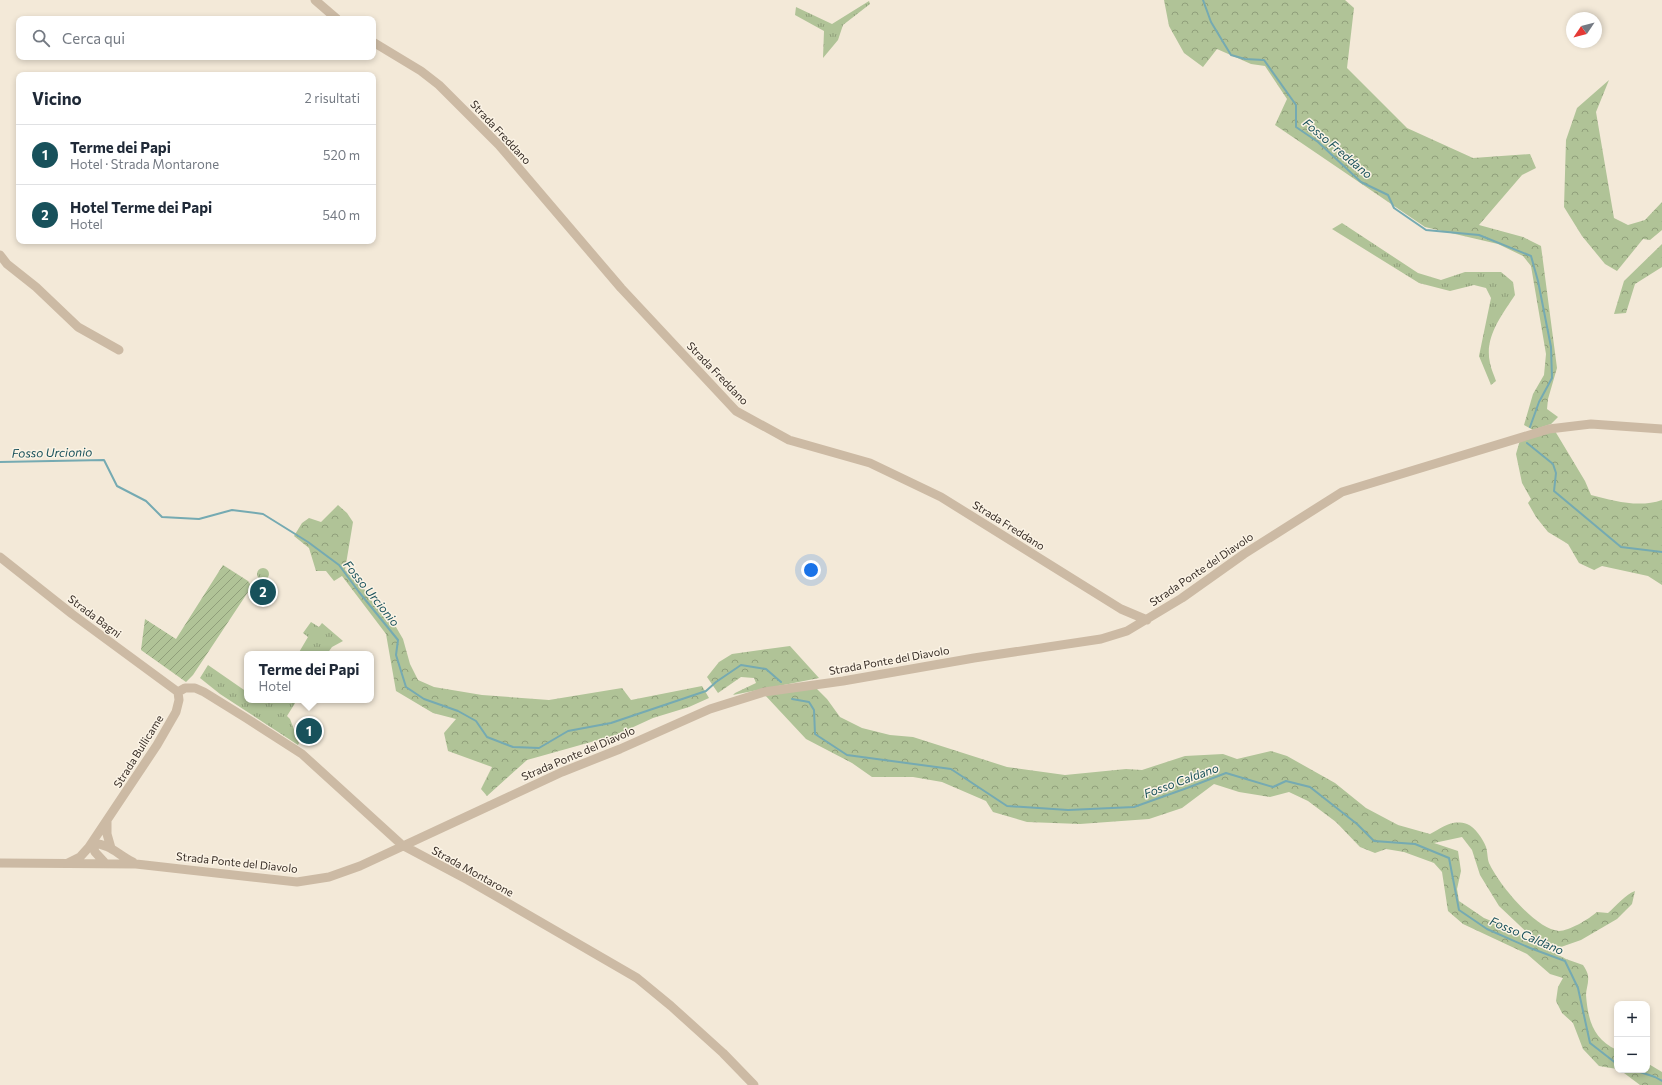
<!DOCTYPE html>
<html lang="it">
<head>
<meta charset="utf-8">
<style>
  body { margin:0; font-family:Commissioner,sans-serif; background:#f6f6f7; color:#1f2937 }
  .controls { position:absolute; right:12px; bottom:12px; display:grid; overflow:hidden; border-radius:8px; box-shadow:0 2px 6px #0003 }
  .controls button { width:36px; height:36px; display:grid; place-items:center; padding:0; border:0; border-bottom:1px solid #e0e1e3; background:#fff; color:#1f2937; font:20px sans-serif }
  .compass { position:absolute; left:1566px; top:12px; width:36px; height:36px; border-radius:50%; background:#fff; box-shadow:0 2px 6px #0003; rotate:235deg }
  .you { position:absolute; left:811px; top:570px; width:14px; height:14px; margin:-10px; border:3px solid #fff; border-radius:50%; background:#1a73e8; box-shadow:0 0 0 6px #1a73e833 }
  .badge { display:grid; place-items:center; width:26px; height:26px; border-radius:50%; background:#18515b; color:#fff; font-size:13px; font-weight:700 }
  .pin { position:absolute; translate:-50% -50%; border:2px solid #fff; box-shadow:0 1px 4px #0006 }
  .popup { position:absolute; left:244px; top:651px; width:130px; height:52px; box-sizing:border-box; display:grid; place-content:center; border-radius:8px; background:#fff; filter:drop-shadow(0 1px 3px #0005); font-size:13px; white-space:nowrap; color:#747a83 }
  .popup b { font-size:15px; color:#1f2937 }
  .popup::after { content:''; position:absolute; left:50%; top:100%; margin-left:-8px; border:8px solid transparent; border-top-color:#fff }
  .list { margin:0; padding:0; list-style:none }
  h2 { display:flex; justify-content:space-between; align-items:center; height:52px; margin:0; padding:0 16px; font-size:17px }
  h2 small { font-size:13px; font-weight:400; color:#747a83 }
  .list li { display:grid; grid-template-columns:26px 1fr auto; gap:12px; align-items:center; box-sizing:border-box; height:60px; padding:0 16px; border-top:1px solid #e0e1e3 }
  .list b { display:block; font-size:15px; white-space:nowrap }
  .list p { margin:0; font-size:13px; white-space:nowrap; color:#747a83 }
  .list em { font-size:13px; font-style:normal; color:#747a83 }
  .icon { flex:none; width:22px; height:22px; fill:none; stroke:currentColor; stroke-width:2; stroke-linecap:round; stroke-linejoin:round }
  .map { position:relative; flex:none; width:1662px; height:1085px; overflow:hidden }
  .search { position:absolute; background:#fff; box-shadow:0 2px 6px #0003; left:16px; top:16px; width:360px; height:44px; display:flex; align-items:center; gap:10px; box-sizing:border-box; padding:0 14px; border-radius:8px; color:#747a83; font-size:15px }
  .panel { position:absolute; background:#fff; box-shadow:0 2px 6px #0003; left:16px; top:72px; width:360px; height:172px; border-radius:8px }
  .map>svg:first-child { display:block }
  .grass { fill:url(#grass-tufts) }
  .forest { fill:url(#forest-crowns) }
  .garden { fill:url(#garden-furrows) }
  .lines { fill:none; stroke-linecap:round; stroke-linejoin:round }
  .stream { stroke:#75aab2; stroke-width:2 }
  .minor { stroke:#ccbaa4; stroke-width:9 }
  .labels { text-anchor:middle; dominant-baseline:central; stroke-width:3; stroke-linejoin:round; paint-order:stroke }
  .street-label { font-size:11px; fill:#372d26; stroke:#fbf3e5 }
  .water-label { font-size:12px; font-style:italic; fill:#18515b; stroke:#fbf3e5 }
</style>
</head>
<body>
<div class="map">
<svg width="1662" height="1085" viewBox="0 0 1662 1085">
  <defs>
    <pattern id="grass-tufts" width="24" height="20" patternUnits="userSpaceOnUse"><rect width="24" height="20" fill="#b0c397"/><path d="M3 7l-1-3M5 7V3M7 7l1-3M15 17l-1-3M17 17v-4M19 17l1-3" fill="none" stroke="#909f7b"/></pattern>
    <pattern id="forest-crowns" width="20" height="18" patternUnits="userSpaceOnUse"><rect width="20" height="18" fill="#b0c397"/><path d="M2 6a3 3 0 1 1 6 0M12 15a3 3 0 1 1 6 0" fill="none" stroke="#909f7b"/></pattern>
    <pattern id="garden-furrows" width="10" height="10" patternUnits="userSpaceOnUse"><rect width="10" height="10" fill="#b0c397"/><path d="M-1 1l2-2M0 10L10 0M9 11l2-2" fill="none" stroke="#909f7b"/></pattern>
  </defs>
  <rect width="100%" height="100%" fill="#f3e9d8"/>
  <path class="grass" d="M869,1L870,4L843,25L838,40L823,58L824,31L795,15L796,7L832,24Z
    M1342,223L1418,273L1441,280L1465,272H1501L1513,282L1515,295C1502,315 1484,337 1490,363C1491,369 1494,375 1496,381L1491,385L1479,356L1491,298L1486,288L1474,285L1450,291L1419,283L1332,229Z
    M257 574a6 6 0 1 1 12 0a6 6 0 1 1-12 0Z
    M311,622L319,627L322,623L343,641L332,647L327,654H298L308,637L303,633Z
    M208,665L247,692V700H297L287,716L290,719L299,743L298,745L220,694L200,678Z"/>
  <path class="forest" d="M1164,0H1345L1354,8L1347,68L1407,128L1473,158L1530,154L1536,168L1522,175L1479,225L1523,237L1541,246L1557,368L1548,399L1547,409L1558,417L1551,424L1533,430L1524,425L1533,394L1544,375L1546,354L1531,266L1523,256L1498,244L1425,227L1275,125L1287,99L1265,66L1251,64L1217,49L1203,67L1184,53L1169,26Z
    M1609,80L1596,112L1614,218L1628,225L1645,220L1662,202V230L1650,240L1643,239L1617,271L1605,264L1582,236L1564,207L1566,140L1577,108Z
    M1662,244V267L1635,284L1626,313L1614,314L1624,281Z
    M1555,431L1585,481L1591,495C1614,501 1639,508 1662,500V585L1648,576L1602,566L1594,570L1579,563L1568,544L1548,532L1536,517L1528,503L1531,499L1522,483L1516,454L1520,440Z
    M338,505L347,513L353,522L345,570L362,584L368,597L396,627L403,639L410,664L418,680L434,687L482,695L549,700L622,688L631,700L702,686L709,698L689,707L653,718L616,735L527,760L487,796L481,789L492,767L448,751L444,733L456,719L433,713L396,691L386,634L342,576L334,581L326,571H316L309,548L294,536L302,523L309,518L321,522Z
    M790,646L819,678L733,695L735,693L756,683L754,678L741,677L718,693L707,677L719,662L732,654Z
    M815,687L827,699L840,717L862,728L890,735L913,737L1007,767L1065,775L1126,769L1142,770L1185,756L1223,754L1237,759L1271,751L1287,756L1335,783L1366,808L1398,825L1430,834C1443,827 1452,819 1467,824C1475,827 1483,839 1486,847C1488,853 1487,860 1490,865C1499,884 1536,930 1559,931C1569,931 1589,919 1597,912L1608,913C1616,906 1626,894 1635,891L1632,904L1617,919L1581,940L1561,947L1536,941L1499,906L1480,875L1472,850L1462,837L1434,843L1458,851L1461,871L1457,889L1459,901L1484,918L1511,929L1535,943L1566,959L1583,965C1585,968 1588,973 1588,976C1589,983 1586,989 1586,995C1588,1020 1593,1039 1617,1050V1069L1599,1066L1583,1049L1573,1023L1562,1013L1556,1001L1558,987L1563,978L1550,974L1527,954L1463,924L1448,911L1442,872L1434,863L1404,852L1386,849L1375,853L1360,847L1336,822L1308,801L1289,792L1270,797L1239,792L1214,784L1182,808L1149,819L1080,824L1027,822L993,812L986,801L942,782L913,777H872L852,763L806,739L764,694Z
    M1647,1063L1662,1072V1085H1640L1620,1070H1647Z"/>
  <path class="garden" d="M223,565L248,581L250,584V589L193,675L186,682L141,650L145,619L176,639Z"/>
  <g class="lines">
    <path class="stream" d="M1203,0L1211,22L1231,55L1245,59L1264,60L1296,105V127L1318,142L1361,182L1388,195L1394,208L1426,230L1479,235L1531,256L1538,281L1551,347L1552,378L1539,402L1530,427
      M1527,443L1553,464L1556,473L1554,491L1621,547L1662,552
      M0,462L104,460L117,486L146,501L162,517L199,519L232,510L263,514L308,542L339,565L359,592L398,640L396,655L406,687L424,699L458,711L476,721L487,737L513,747L539,748L568,731L611,723L706,691L716,682L741,665L766,669L781,682
      M792,699L809,702L814,710L815,734L847,755L951,769L1007,806L1068,810L1134,807L1187,788L1226,773L1273,787L1286,781L1310,787L1357,824L1374,841L1415,844L1449,858L1459,910L1487,929L1530,948L1565,961L1578,988L1590,1043L1617,1064
      M1634,1070L1655,1077L1662,1081"/>
    <path class="minor" d="M315,0L337,19
      M373,42L421,71L439,85L499,145L621,288L736,411L789,440L870,463L941,497L1121,609L1147,620
      M0,255L7,264L36,287L78,327L119,350
      M0,557L72,614L178,692
      M178,692L185,688H195L204,692L246,718L302,754L402,845L468,880L637,978L671,1006L723,1053L754,1085
      M107,820V834L111,848
      M0,863L136,864L297,882L329,877L360,866L562,772L620,749L710,709L764,692L843,681L974,658L1101,639L1127,631L1182,598L1244,554L1342,492L1549,429L1591,424L1662,429
      M68,863L80,857L89,847L157,745L176,712L179,700L178,692
      M106,864L95,852L92,843C113,845 116,854 133,862"/>
  </g>
  <g class="labels">
    <g class="street-label">
      <text transform="translate(501 132) rotate(47)">Strada Freddano</text>
      <text transform="translate(718 373) rotate(46)">Strada Freddano</text>
      <text transform="translate(1009 525) rotate(32)">Strada Freddano</text>
      <text transform="translate(1201 569) rotate(-34)">Strada Ponte del Diavolo</text>
      <text transform="translate(95 616) rotate(37)">Strada Bagni</text>
      <text transform="translate(889 660) rotate(-10)">Strada Ponte del Diavolo</text>
      <text transform="translate(138 751) rotate(-58)">Strada Bullicame</text>
      <text transform="translate(578 753) rotate(-23)">Strada Ponte del Diavolo</text>
      <text transform="translate(237 862) rotate(6)">Strada Ponte del Diavolo</text>
      <text transform="translate(473 871) rotate(29)">Strada Montarone</text>
    </g>
    <g class="water-label">
      <text transform="translate(1338 148) rotate(40)">Fosso Freddano</text>
      <text transform="translate(52 452) rotate(-1)">Fosso Urcionio</text>
      <text transform="translate(372 593) rotate(51)">Fosso Urcionio</text>
      <text transform="translate(1181 780) rotate(-20)">Fosso Caldano</text>
      <text transform="translate(1527 935) rotate(23)">Fosso Caldano</text>
    </g>
  </g>
</svg>
<div class="controls">
<button>+</button>
<button>−</button>
</div>
<svg class="compass" viewBox="-18 -18 36 36"><path d="M0-13l5 13h-10z" fill="#e53935"/><path d="M0 13l5-13h-10z" fill="#747a83"/></svg>
<div class="you"></div>
<div class="pin badge" style="left:309px;top:731px">1</div>
<div class="popup"><b>Terme dei Papi</b>Hotel</div>
<div class="pin badge" style="left:263px;top:592px">2</div>
<div class="search"><svg class="icon" aria-label="search" viewBox="0 0 24 24"><circle cx="10" cy="10" r="6"/><path d="M15 15l6 6"/></svg>Cerca qui</div>
<section class="panel">
<h2>Vicino<small>2 risultati</small></h2>
<ul class="list">
<li><span class="badge">1</span><div><b>Terme dei Papi</b><p>Hotel · Strada Montarone</p></div><em>520 m</em></li>
<li><span class="badge">2</span><div><b>Hotel Terme dei Papi</b><p>Hotel</p></div><em>540 m</em></li>
</ul>
</section>
</div>
</body>
</html>
